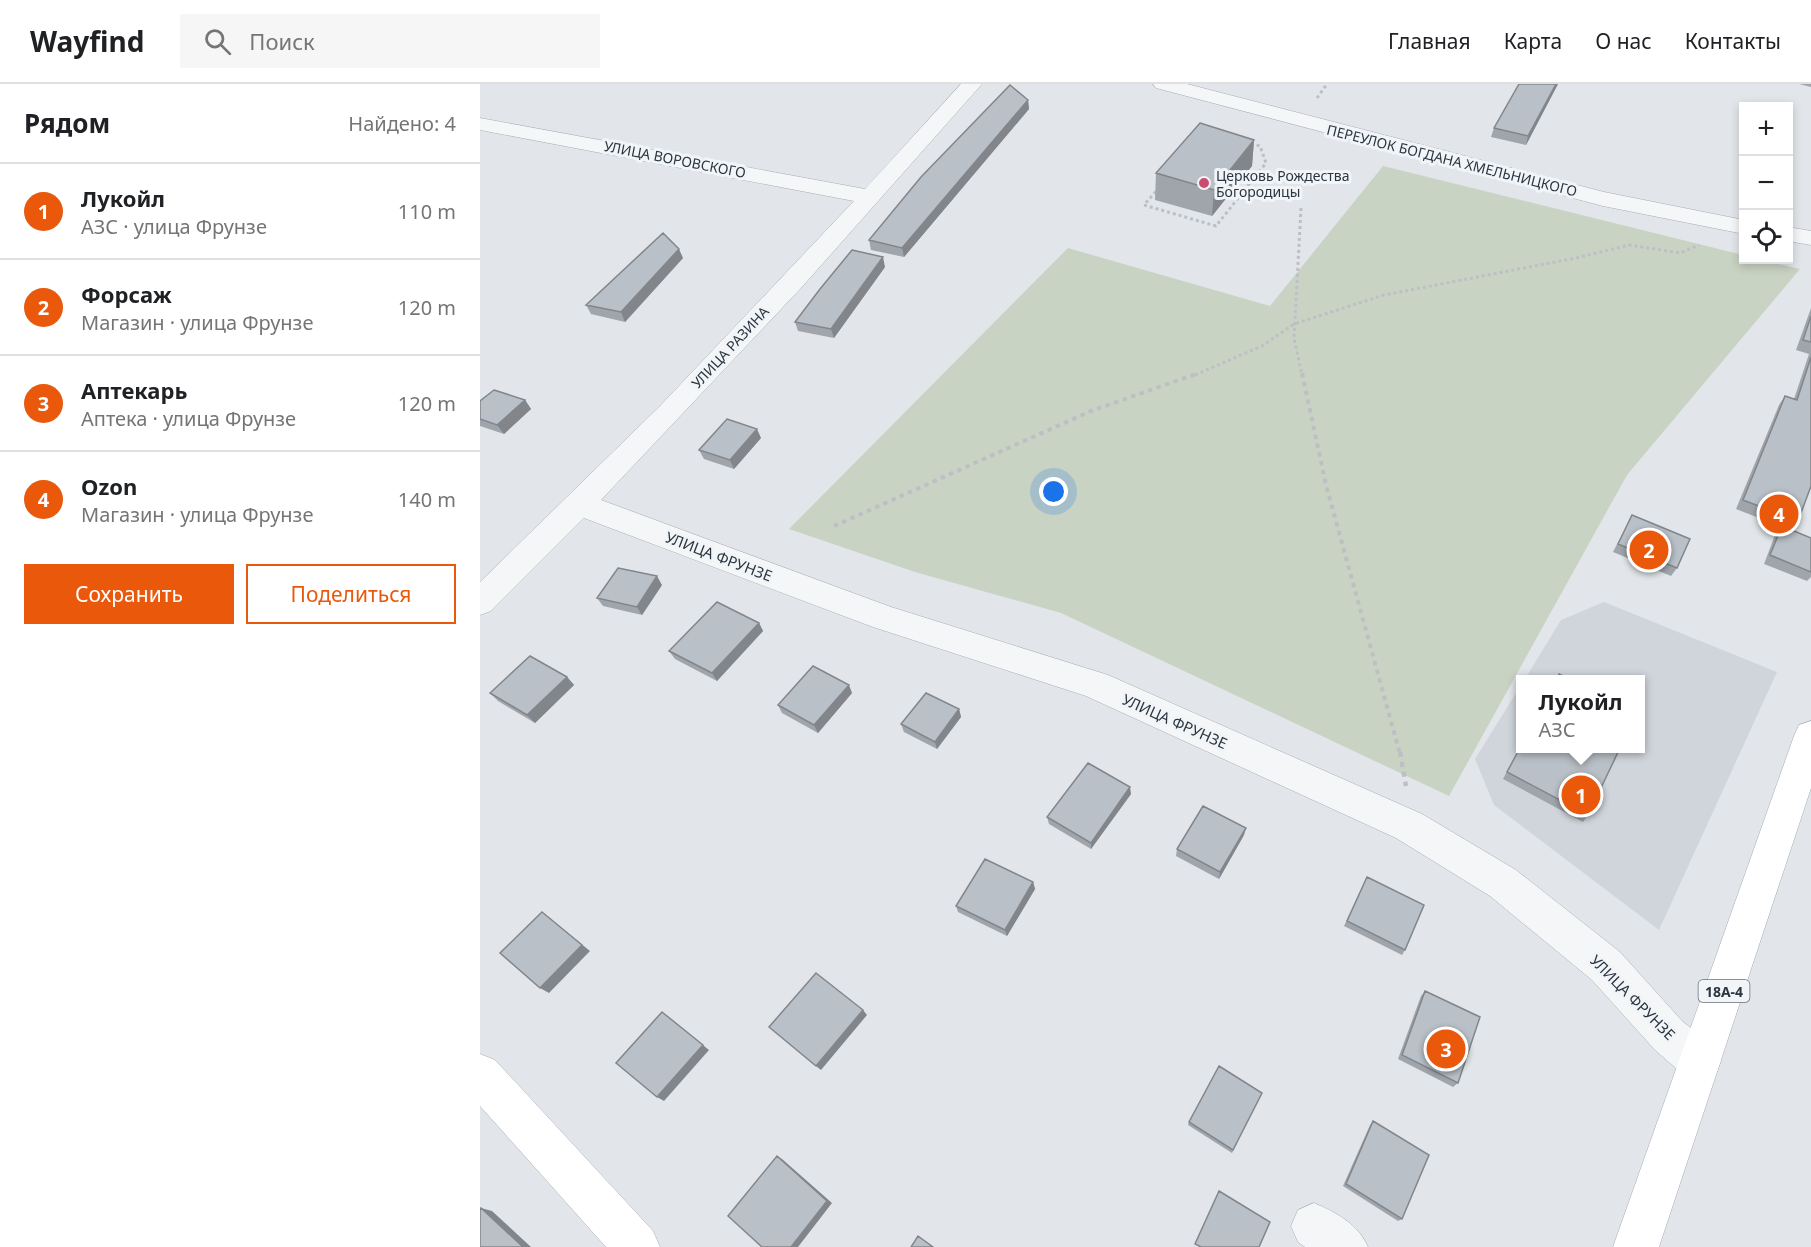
<!DOCTYPE html>
<html lang="ru">
<head>
<meta charset="utf-8">
<style>
  body { margin:0; font-family:"Noto Sans",sans-serif; background:#f6f6f6; color:#202124 }
  .controls { position:absolute; right:18px; top:18px; display:grid; overflow:hidden; border-radius:0px; box-shadow:0 3px 9px #0003 }
  .controls button { width:54px; height:54px; display:grid; place-items:center; padding:0; border:0; border-bottom:2px solid #e0e0e0; background:#fff; color:#202124; font:30px sans-serif }
  .you { position:absolute; left:574px; top:408px; width:21px; height:21px; margin:-15px; border:4px solid #fff; border-radius:50%; background:#1a73e8; box-shadow:0 0 0 9px #1a73e833 }
  .badge { display:grid; place-items:center; width:39px; height:39px; border-radius:50%; background:#ea580c; color:#fff; font-size:20px; font-weight:700 }
  .pin { position:absolute; translate:-50% -50%; border:3px solid #fff; box-shadow:0 2px 6px #0006 }
  .popup { position:absolute; left:1036px; top:591px; width:129px; height:78px; box-sizing:border-box; display:grid; place-content:center; border-radius:0px; background:#fff; filter:drop-shadow(0 2px 4px #0005); font-size:20px; white-space:nowrap; color:#757577 }
  .popup b { font-size:22px; color:#202124 }
  .popup::after { content:''; position:absolute; left:50%; top:100%; margin-left:-12px; border:12px solid transparent; border-top-color:#fff }
  .list { margin:0; padding:0; list-style:none }
  h2 { display:flex; justify-content:space-between; align-items:center; height:78px; margin:0; padding:0 24px; font-size:26px }
  h2 small { font-size:20px; font-weight:400; color:#757577 }
  .list li { display:grid; grid-template-columns:39px 1fr auto; gap:18px; align-items:center; box-sizing:border-box; height:96px; padding:0 24px; border-top:2px solid #e0e0e0 }
  .list b { display:block; font-size:22px; white-space:nowrap }
  .list p { margin:0; font-size:20px; white-space:nowrap; color:#757577 }
  .list em { font-size:20px; font-style:normal; color:#757577 }
  .actions { display:flex; gap:12px; padding:18px 24px }
  .actions a { flex:1; padding:14px 0; border:2px solid #ea580c; border-radius:0px; text-align:center; font-size:21px; color:#ea580c }
  .actions .main { background:#ea580c; color:#fff }
  .icon { flex:none; width:33px; height:33px; fill:none; stroke:currentColor; stroke-width:2; stroke-linecap:round; stroke-linejoin:round }
  .map { position:relative; flex:none; width:1331px; height:1163px; overflow:hidden }
  header { display:flex; align-items:center; gap:36px; box-sizing:border-box; height:84px; padding:0 30px; background:#fff; border-bottom:2px solid #e0e0e0 }
  header strong { font-size:28px }
  nav { display:flex; gap:33px; margin-inline-start:auto; font-size:21px }
  .search { width:420px; height:54px; background:#f6f6f6; display:flex; align-items:center; gap:15px; box-sizing:border-box; padding:0 21px; border-radius:0px; color:#757577; font-size:22px }
  main { display:flex }
  aside { flex:1; background:#fff }
  .map>svg:first-child { display:block }
  .built { fill:#d0d5dc }
  .green { fill:#c9d3c3 }
  .lines { fill:none; stroke-linecap:round; stroke-linejoin:round }
  .street-casing { stroke:#a7adb4; stroke-width:1 }
  .secondary-casing { stroke:#a7adb4; stroke-width:1 }
  .primary-casing { stroke:#a2abb5; stroke-width:1 }
  .path-far2 { stroke:#bcc0c5; stroke-width:3; stroke-dasharray:3 3; stroke-linecap:butt }
  .path-far1 { stroke:#bcc0c5; stroke-width:4; stroke-dasharray:4.5 4.5; stroke-linecap:butt }
  .path { stroke:#bcc0c5; stroke-width:4.5; stroke-dasharray:5 5; stroke-linecap:butt }
  .street { fill:#f5f6f8; fill-rule:evenodd }
  .secondary { fill:#fff; fill-rule:evenodd }
  .primary { fill:#fff; fill-rule:evenodd }
  .wall { fill:#9fa5ab }
  .shaded-wall { fill:#82868b }
  .building { fill:#b9c0c7; stroke:#82868b; stroke-width:1.5 }
  .poi-dot { fill:#ca4c6c; stroke:#f2f5f7; stroke-width:2 }
  .labels { text-anchor:middle; dominant-baseline:central; stroke-width:6; stroke-linejoin:round; paint-order:stroke }
  .far-street-label { font-size:14px; fill:#2b3541; stroke:#f2f5f7 }
  .far-poi-label { font-size:14px; fill:#2b3541; stroke:#f2f5f7; text-anchor:start }
  .shield { fill:#f2f5f7; stroke:#676f78; stroke-width:1.5 }
  .shield-label { font-size:14px; font-weight:bold; fill:#2b3541 }
  .street-label { font-size:15px; fill:#2b3541; stroke:#f2f5f7 }
</style>
</head>
<body>
<header>
<strong>Wayfind</strong>
<div class="search"><svg class="icon" aria-label="search" viewBox="0 0 24 24"><circle cx="10" cy="10" r="6"/><path d="M15 15l6 6"/></svg>Поиск</div>
<nav><a>Главная</a><a>Карта</a><a>О нас</a><a>Контакты</a></nav>
</header>
<main>
<aside>
<h2>Рядом<small>Найдено: 4</small></h2>
<ul class="list">
<li><span class="badge">1</span><div><b>Лукойл</b><p>АЗС · улица Фрунзе</p></div><em>110 m</em></li>
<li><span class="badge">2</span><div><b>Форсаж</b><p>Магазин · улица Фрунзе</p></div><em>120 m</em></li>
<li><span class="badge">3</span><div><b>Аптекарь</b><p>Аптека · улица Фрунзе</p></div><em>120 m</em></li>
<li><span class="badge">4</span><div><b>Ozon</b><p>Магазин · улица Фрунзе</p></div><em>140 m</em></li>
</ul>
<div class="actions"><a class="main">Сохранить</a><a>Поделиться</a></div>
</aside>
<div class="map">
<svg width="1331" height="1163" viewBox="0 0 1331 1163">
  <rect width="100%" height="100%" fill="#e2e6ea"/>
  <path class="built" d="M1124,518L1297,588L1179,846L1014,721L995,675L1041,601V664H1161V596L1045,595L1081,536Z"/>
  <path class="green" d="M903,82L1263,171L1264,176H1280L1320,185L1147,391L969,712L581,529L435,488L309,445L588,164L790,222Z"/>
  <g class="lines">
    <g class="street-casing">
      <path id="street" d="M481,0H502L321,204L121,416L411,523L628,591L942,730L1036,786L1140,868L1203,938L1235,962L1241,977L1235,992L1220,998L1205,992L1175,966L1112,896L1010,812L916,754L606,612L393,543L104,434L11,527L0,531V498L180,322L374,117L0,46V34L385,105Z
        M673,0H707L1124,108L1264,136V150L1123,122L676,4Z
        M1308,143L1331,147V161L1308,157Z
        M834,1119C857,1129 878,1140 888,1163H825L818,1158L811,1142L818,1126Z"/>
    </g>
    <g class="secondary-casing">
      <path id="secondary" d="M0,970L15,976L173,1147L180,1163H126L0,1022Z"/>
    </g>
    <g class="primary-casing">
      <path id="primary" d="M1331,637V704L1179,1163H1133L1314,652L1319,641Z"/>
    </g>
    <path class="path-far2" d="M837,14L847,0
      M742,51L780,62L786,79L736,142L664,121L717,60Z
      M821,124L814,254L822,291
      M715,291L782,262L814,240L904,211L1096,174L1149,161L1200,169L1219,161"/>
    <path class="path-far1" d="M822,289L846,401L920,670
      M354,442L611,327L719,289"/>
    <path class="path" d="M920,668L926,702"/>
    <use href="#street" class="street"/>
    <use href="#secondary" class="secondary"/>
    <use href="#primary" class="primary"/>
  </g>
  <path class="wall" d="M1078,0L1046,61L1011,53L1014,44Z
    M1319,0H1331V3Z
    M548,16L549,25L424,173L391,166L389,156Z
    M774,56L772,82L732,132L675,116L676,89Z
    M203,174L145,238L111,230L106,221Z
    M405,183L354,254L318,247L315,238Z
    M1331,224V402L1318,437L1311,446L1331,454V493L1327,497L1284,480L1295,451L1302,443L1256,425L1299,321L1305,312L1314,315L1329,270L1316,266Z
    M45,316L51,325L24,350L0,342V317Z
    M281,354L254,385L224,375L219,366Z
    M1152,431L1197,484L1191,492L1133,468Z
    M182,501L162,531L123,522L117,514Z
    M279,539L283,547L237,597L195,575L189,567Z
    M87,593L94,601L55,639L18,617L10,609Z
    M372,609L338,649L302,629L298,621Z
    M479,625L481,633L457,665L424,648L421,640Z
    M1041,661V664H1148L1145,669L1139,666L1108,731L1103,738L1023,695Z
    M651,710L611,765L569,740L567,733Z
    M764,751L739,795L696,772L697,765Z
    M887,793L925,866L922,871L864,842Z
    M553,798L555,805L527,852L478,828L476,822Z
    M945,907L978,999L973,1003L918,975L941,912Z
    M782,1009L752,1069L708,1041L709,1038Z
    M893,1037L922,1135L918,1137L863,1102L890,1041Z"/>
  <path class="shaded-wall" d="M1076,0H1078L1046,61L1048,52Z
    M548,16L549,25L424,173L422,164Z
    M774,56L772,82L732,132L734,106Z
    M199,165L203,174L145,238L141,228Z
    M403,173L405,183L354,254L351,245Z
    M45,316L51,325L24,350L17,341Z
    M277,345L281,354L254,385L250,376Z
    M177,492L182,501L162,531L157,523Z
    M279,539L283,547L237,597L232,589Z
    M87,593L94,601L55,639L47,631Z
    M369,601L372,609L338,649L334,641Z
    M479,625L481,633L457,665L455,658Z
    M650,703L651,710L611,765V759Z
    M766,744L764,751L739,795L740,788Z
    M553,798L555,805L527,852L525,846Z
    M62,828L110,867L69,909L60,904Z
    M383,926L387,931L341,986L336,982Z
    M182,928L229,966L184,1017L177,1013Z
    M297,1072L302,1075L352,1119L318,1163H311Z
    M1,1124L12,1127L51,1163H43Z"/>
  <path class="building" d="M1039,0H1076L1048,52L1014,44Z
    M530,1L548,16L422,164L389,156L441,93Z
    M720,39L774,56L734,106L676,89Z
    M183,149L199,165L141,228L106,221Z
    M372,166L403,173L351,245L315,238L340,205Z
    M1331,232V258L1323,256Z
    M1331,273V402L1318,437L1263,416L1305,312L1317,316Z
    M14,306L45,316L17,341L0,335V317Z
    M247,335L277,345L250,376L219,366Z
    M1152,431L1210,455L1197,484L1138,460Z
    M1302,442L1331,454V488L1290,471Z
    M138,484L177,492L157,523L117,514Z
    M237,518L279,539L232,589L189,567Z
    M50,572L87,593L47,631L10,609Z
    M333,582L369,601L334,641L298,621Z
    M1079,590L1090,596H1077Z
    M446,609L479,625L455,658L421,640Z
    M1161,630L1164,632L1161,639Z
    M1041,662V664H1140L1108,731L1027,688Z
    M608,679L650,703L611,759L567,733Z
    M723,722L766,744L740,788L697,765Z
    M505,775L553,798L525,846L476,822Z
    M887,793L944,821L925,866L867,837Z
    M62,828L102,861L60,904L20,869Z
    M336,889L383,926L336,982L289,943Z
    M945,907L1000,933L978,999L922,971Z
    M182,928L223,961L177,1013L136,979Z
    M739,982L782,1009L753,1066L709,1038Z
    M893,1037L949,1071L922,1135L866,1100Z
    M297,1072L347,1117L311,1163H282L248,1132Z
    M739,1107L790,1138L779,1163H721L715,1160Z
    M1,1124L43,1163H0V1126Z
    M438,1152L453,1163H431Z"/>
  <circle class="poi-dot" cx="724" cy="99" r="6"/>
  <g class="labels">
    <g class="far-street-label">
      <text transform="translate(195 75) rotate(11)">УЛИЦА ВОРОВСКОГО</text>
      <text transform="translate(972 76) rotate(14)">ПЕРЕУЛОК БОГДАНА ХМЕЛЬНИЦКОГО</text>
      <text transform="translate(250 263) rotate(-47)">УЛИЦА РАЗИНА</text>
    </g>
    <g class="far-poi-label">
      <text x="736" y="91">Церковь Рождества<tspan x="736" dy="16">Богородицы</tspan></text>
    </g>
    <rect class="shield" x="1218.5" y="896" width="51" height="22" rx="4.5"/>
    <g class="shield-label">
      <text x="1244" y="907">18А-4</text>
    </g>
    <g class="street-label">
      <text transform="translate(239 472) rotate(21)">УЛИЦА ФРУНЗЕ</text>
      <text transform="translate(695 637) rotate(24)">УЛИЦА ФРУНЗЕ</text>
      <text transform="translate(1153 913) rotate(45)">УЛИЦА ФРУНЗЕ</text>
    </g>
  </g>
</svg>
<div class="controls">
<button>+</button>
<button>−</button>
<button><svg class="icon" aria-label="locate" viewBox="0 0 24 24"><circle cx="12" cy="12" r="6"/><path d="M12 2v4M12 18v4M2 12h4M18 12h4"/></svg></button>
</div>
<div class="you"></div>
<div class="pin badge" style="left:1101px;top:711px">1</div>
<div class="popup"><b>Лукойл</b>АЗС</div>
<div class="pin badge" style="left:1169px;top:466px">2</div>
<div class="pin badge" style="left:966px;top:965px">3</div>
<div class="pin badge" style="left:1299px;top:430px">4</div>
</div>
</main>
</body>
</html>
